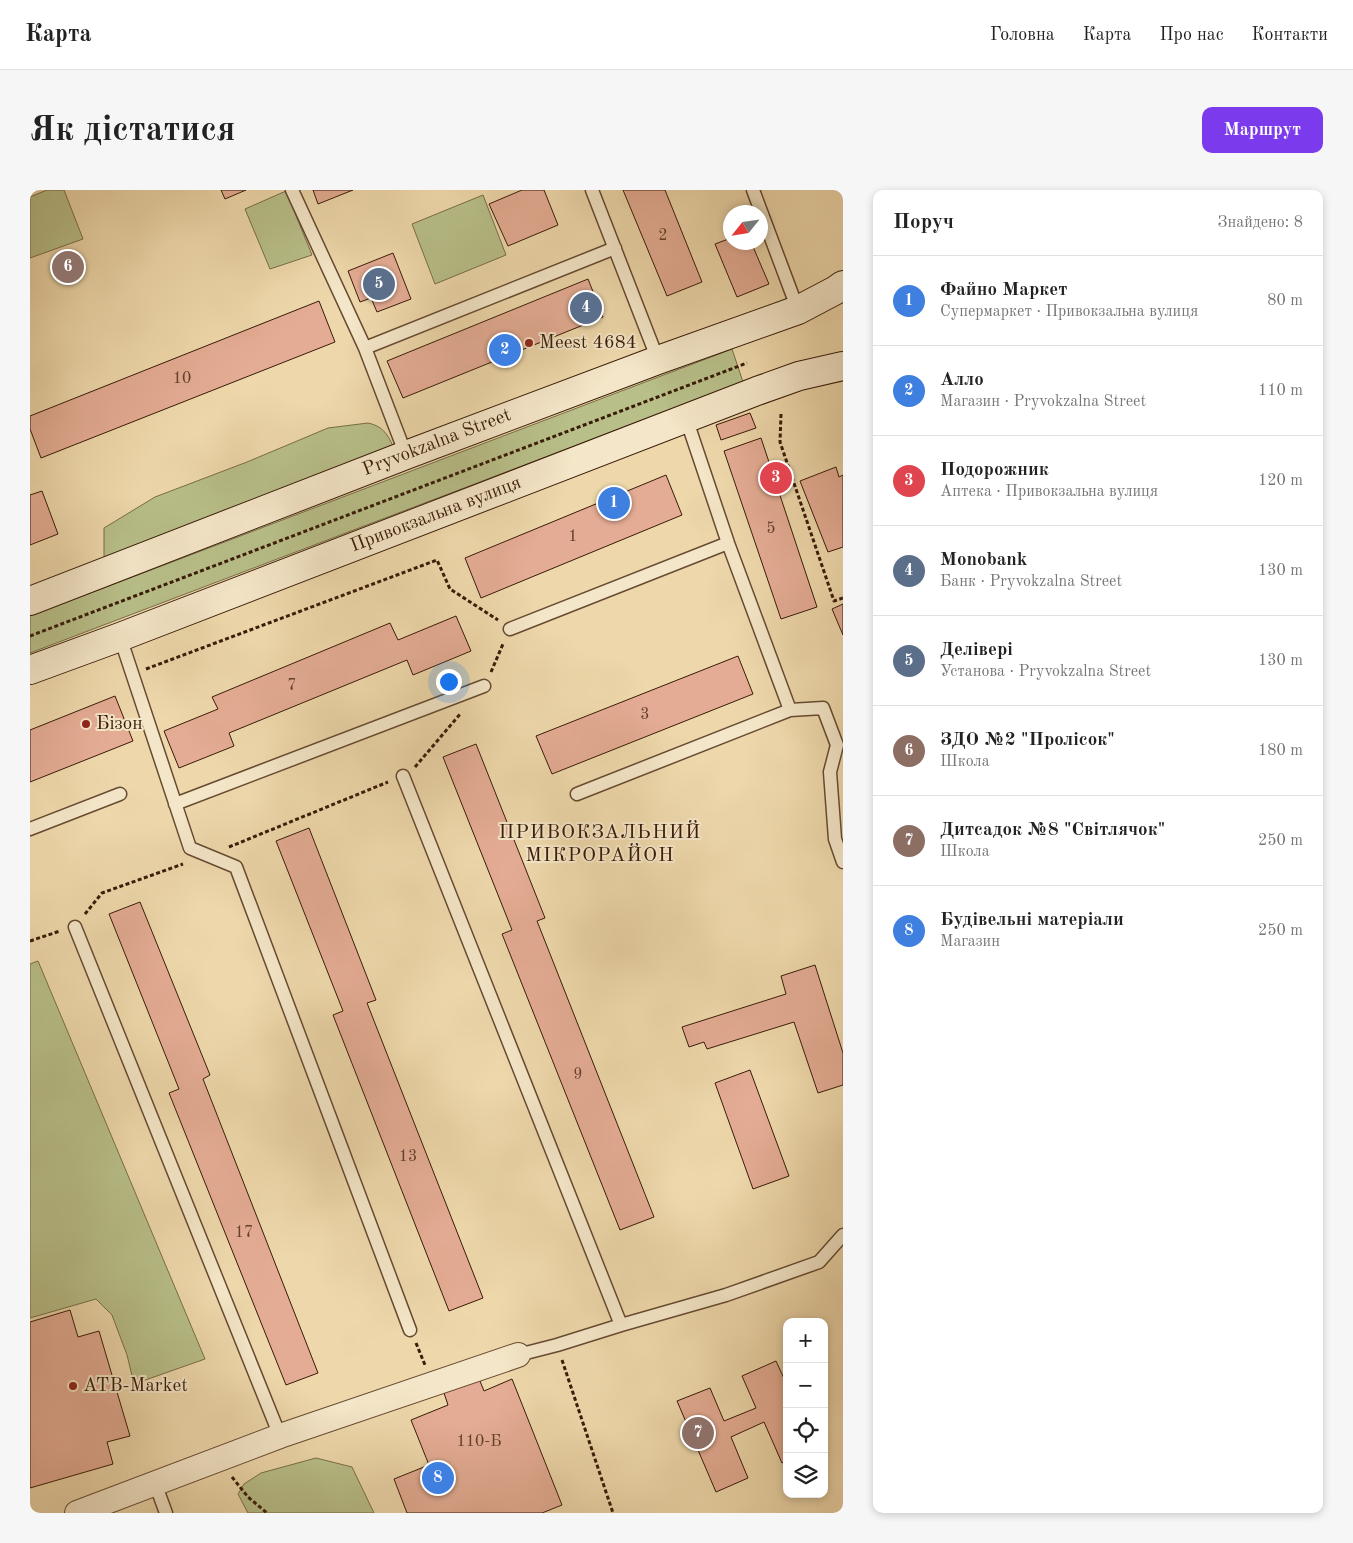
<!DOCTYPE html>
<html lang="uk">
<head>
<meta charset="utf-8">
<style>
  body { margin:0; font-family:"Old Standard TT",serif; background:#f6f6f6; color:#222 }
  .controls { position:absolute; right:15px; bottom:15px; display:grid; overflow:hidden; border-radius:10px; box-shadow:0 2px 8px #0003 }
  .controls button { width:45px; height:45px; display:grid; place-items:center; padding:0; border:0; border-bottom:1px solid #e0e0e0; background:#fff; color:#222; font:25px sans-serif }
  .compass { position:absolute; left:693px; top:15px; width:45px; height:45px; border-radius:50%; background:#fff; box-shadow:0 2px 8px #0003; rotate:240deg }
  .you { position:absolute; left:418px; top:491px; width:18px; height:18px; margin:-12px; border:4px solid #fff; border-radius:50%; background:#1a73e8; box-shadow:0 0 0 8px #1a73e833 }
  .badge { display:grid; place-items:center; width:32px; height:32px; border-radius:50%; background:#7c3aed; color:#fff; font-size:16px; font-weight:700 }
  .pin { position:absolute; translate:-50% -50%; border:2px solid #fff; box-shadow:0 1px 5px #0006 }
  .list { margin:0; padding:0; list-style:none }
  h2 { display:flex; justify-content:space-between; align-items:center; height:65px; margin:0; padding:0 20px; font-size:21px }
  h2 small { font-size:16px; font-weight:400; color:#767676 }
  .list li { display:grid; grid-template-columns:32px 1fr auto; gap:15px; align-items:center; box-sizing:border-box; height:90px; padding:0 20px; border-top:1px solid #e0e0e0 }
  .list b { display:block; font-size:19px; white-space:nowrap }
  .list p { margin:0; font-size:16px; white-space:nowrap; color:#767676 }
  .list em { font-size:16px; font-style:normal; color:#767676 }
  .icon { flex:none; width:28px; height:28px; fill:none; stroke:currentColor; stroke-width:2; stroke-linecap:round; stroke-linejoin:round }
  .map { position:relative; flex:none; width:813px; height:1323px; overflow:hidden; border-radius:10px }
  header { display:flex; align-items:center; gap:30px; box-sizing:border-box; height:70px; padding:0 25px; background:#fff; border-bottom:1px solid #e0e0e0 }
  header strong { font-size:24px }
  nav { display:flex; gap:28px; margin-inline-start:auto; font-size:18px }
  .intro { display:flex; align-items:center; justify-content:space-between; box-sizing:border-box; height:120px; padding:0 30px }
  h1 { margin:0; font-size:35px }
  .button { padding:12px 22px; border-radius:10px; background:#7c3aed; color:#fff; font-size:18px; font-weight:700 }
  main { display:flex; gap:30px; padding:0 30px }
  aside { flex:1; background:#fff; border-radius:10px; box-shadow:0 2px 8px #0003 }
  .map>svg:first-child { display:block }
  .green { fill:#b8bf89; stroke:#786d48 }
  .building { fill:#e4ac94; stroke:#381b08 }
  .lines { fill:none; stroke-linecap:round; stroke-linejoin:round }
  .lane-casing { stroke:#664a31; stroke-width:15 }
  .street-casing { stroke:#664a31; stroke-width:26 }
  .secondary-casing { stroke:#381b08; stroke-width:30 }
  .path { stroke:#381b08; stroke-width:3; stroke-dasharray:4 2.5; stroke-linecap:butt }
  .lane { stroke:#f4e6c8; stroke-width:12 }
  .street { stroke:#f4e6c8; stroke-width:24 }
  .secondary { stroke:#f4e6c8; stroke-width:28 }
  .poi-dot { fill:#8f2418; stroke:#f4e6c8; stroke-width:2 }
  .labels { text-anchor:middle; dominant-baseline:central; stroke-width:4; stroke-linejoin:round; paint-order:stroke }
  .number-label { font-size:16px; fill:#633f2b }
  .poi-label { font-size:19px; fill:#381b08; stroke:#f4e6c8; text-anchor:start }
  .street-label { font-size:19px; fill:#381b08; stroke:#f4e6c8 }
  .neighbourhood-label { font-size:20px; letter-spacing:1px; fill:#381b08; stroke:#f4e6c8 }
</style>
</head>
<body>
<header>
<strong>Карта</strong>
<nav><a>Головна</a><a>Карта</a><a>Про нас</a><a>Контакти</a></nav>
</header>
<div class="intro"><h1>Як дістатися</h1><a class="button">Маршрут</a></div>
<main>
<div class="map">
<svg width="813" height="1323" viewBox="0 0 813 1323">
  <rect width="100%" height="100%" fill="#eed8ab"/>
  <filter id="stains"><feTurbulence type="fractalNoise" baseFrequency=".004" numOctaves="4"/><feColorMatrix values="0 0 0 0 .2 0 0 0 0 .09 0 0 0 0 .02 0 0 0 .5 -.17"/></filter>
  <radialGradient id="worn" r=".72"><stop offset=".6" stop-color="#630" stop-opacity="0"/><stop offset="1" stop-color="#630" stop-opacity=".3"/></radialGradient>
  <path class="green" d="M17,0H34L53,49L0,68V7Z
    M256,1L282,65L240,79L215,19Z
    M453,5L476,65L405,94L382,34Z
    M702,159L713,192L0,463V426Z
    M338,233C352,236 357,243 363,256L74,374V338L125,307L217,272L298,238Z
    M8,771L175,1169L104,1194L97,1165L82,1125L66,1109L0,1128V774Z
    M286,1268L322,1277L344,1323H218L208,1304L214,1294L231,1283Z"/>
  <path class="building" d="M191,0H216L195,9Z
    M283,0H323L288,14Z
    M492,0H514L528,35L478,56L459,14Z
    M593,0H635L672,92L637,106Z
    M701,48V52H721L739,94L707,107L685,54Z
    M363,63L381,109L347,122L341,108L330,112L318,81Z
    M558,89L573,127L373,208L357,171Z
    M289,111L305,152L11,268L0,239V226Z
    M720,223L726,238L691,250L686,235Z
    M731,248L787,417L751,429L694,261Z
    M806,277L809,287L813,285V357L798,362L770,291Z
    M636,285L652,325L451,408L435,368Z
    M12,301L28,344L0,355V305Z
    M813,414V445L802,419Z
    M426,426L441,461L383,485L377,470L199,543L204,556L149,578L134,541L188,519L182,507L360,433L368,450Z
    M708,466L723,504L522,584L506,546Z
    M85,506L103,551L0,592V540Z
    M446,554L515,728L507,731L624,1027L590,1040L472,744L482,740L413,567Z
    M279,638L346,810L337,813L453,1108L419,1121L303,825L313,821L246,651Z
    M110,712L180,885L173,889L288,1183L256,1195L139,903L149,899L79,724Z
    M785,775L813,863V895L788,903L764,832L677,859L674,852L659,857L652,837L756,804L751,786Z
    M720,880L759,986L723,999L685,893Z
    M40,1120L48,1147L69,1141L100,1246L77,1252L83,1274L0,1298V1132Z
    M746,1171L757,1195V1271L752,1273L734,1232L701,1247L718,1288L686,1302L647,1211L680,1198L694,1231L726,1218L712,1186Z
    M448,1186L454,1201L482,1189L532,1315L512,1323H377L364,1289L399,1275L381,1230L418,1215L413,1200Z"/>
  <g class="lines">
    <g class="lane-casing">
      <path id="lane" d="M262,0L335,158L376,265
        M562,0L628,170
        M723,0L768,120
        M335,158L585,58
        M656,228L698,353L760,520L793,518L807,555L800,582L805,649L813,672
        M480,439L698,353
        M90,447L160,658L206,677L380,1140
        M373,586L591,1135
        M547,604L760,520
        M145,614L454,496
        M0,639L90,604
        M45,737L250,1246
        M488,1165L527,1155L591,1135L696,1105L789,1072L813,1045
        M125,1293L136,1323"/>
    </g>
    <g class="street-casing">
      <path id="street" d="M47,1323L250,1246L488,1165"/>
    </g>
    <g class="secondary-casing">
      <path id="secondary" d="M0,411L376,265L628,170L768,120L806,100L813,95
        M0,480L90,447L727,201L769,186L813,176"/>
    </g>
    <path class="path" d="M751,224L750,252L804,411L813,408
      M0,446L717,173
      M116,479L407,370L420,399L468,430
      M461,482L473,454
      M385,577L431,523
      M199,657L358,592
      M55,724L72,703L153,674
      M0,751L30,741
      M386,1153L395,1175
      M532,1170L583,1323
      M202,1287L218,1307L237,1323"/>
    <use href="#lane" class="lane"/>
    <use href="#street" class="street"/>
    <use href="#secondary" class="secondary"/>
  </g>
  <g class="poi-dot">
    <circle cx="499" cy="153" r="5"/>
    <circle cx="56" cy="534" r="5"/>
    <circle cx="43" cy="1196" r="5"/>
  </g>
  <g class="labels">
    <g class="number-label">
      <text x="633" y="46">2</text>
      <text x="152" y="189">10</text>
      <text x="741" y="339">5</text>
      <text x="543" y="347">1</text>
      <text x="262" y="496">7</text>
      <text x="615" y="525">3</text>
      <text x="548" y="885">9</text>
      <text x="378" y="967">13</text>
      <text x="214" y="1043">17</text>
      <text x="449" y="1252">110-Б</text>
    </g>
    <g class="poi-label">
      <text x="509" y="153">Meest 4684</text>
      <text x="66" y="534">Бізон</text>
      <text x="53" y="1196">ATB-Market</text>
    </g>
    <g class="street-label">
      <text transform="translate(407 253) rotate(-21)">Pryvokzalna Street</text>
      <text transform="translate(406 325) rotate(-21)">Привокзальна вулиця</text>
    </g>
    <g class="neighbourhood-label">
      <text x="570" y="643">ПРИВОКЗАЛЬНИЙ<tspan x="570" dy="23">МІКРОРАЙОН</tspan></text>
    </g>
  </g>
  <rect width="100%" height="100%" filter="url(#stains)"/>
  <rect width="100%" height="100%" fill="url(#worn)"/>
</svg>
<div class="controls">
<button>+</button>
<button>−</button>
<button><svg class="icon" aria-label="locate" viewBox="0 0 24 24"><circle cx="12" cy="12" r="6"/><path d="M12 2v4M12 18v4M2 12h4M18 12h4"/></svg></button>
<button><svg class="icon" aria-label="layers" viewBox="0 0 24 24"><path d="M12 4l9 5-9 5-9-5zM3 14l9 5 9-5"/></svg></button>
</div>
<svg class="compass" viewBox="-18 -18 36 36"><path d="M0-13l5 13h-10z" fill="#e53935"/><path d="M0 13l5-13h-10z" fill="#767676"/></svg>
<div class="you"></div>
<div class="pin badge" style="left:584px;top:313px;background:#3f7fe0">1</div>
<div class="pin badge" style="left:475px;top:160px;background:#3f7fe0">2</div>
<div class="pin badge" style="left:746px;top:288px;background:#e0444e">3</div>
<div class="pin badge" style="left:556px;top:118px;background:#5c6f8a">4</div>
<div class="pin badge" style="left:349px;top:94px;background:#5c6f8a">5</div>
<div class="pin badge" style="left:38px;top:77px;background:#8d6e63">6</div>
<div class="pin badge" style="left:668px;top:1243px;background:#8d6e63">7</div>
<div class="pin badge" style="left:408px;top:1288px;background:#3f7fe0">8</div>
</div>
<aside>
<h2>Поруч<small>Знайдено: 8</small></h2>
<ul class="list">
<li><span class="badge" style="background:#3f7fe0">1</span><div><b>Файно Маркет</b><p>Супермаркет · Привокзальна вулиця</p></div><em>80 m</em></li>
<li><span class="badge" style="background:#3f7fe0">2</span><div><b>Алло</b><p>Магазин · Pryvokzalna Street</p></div><em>110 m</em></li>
<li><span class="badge" style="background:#e0444e">3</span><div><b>Подорожник</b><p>Аптека · Привокзальна вулиця</p></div><em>120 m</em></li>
<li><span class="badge" style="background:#5c6f8a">4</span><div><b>Monobank</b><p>Банк · Pryvokzalna Street</p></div><em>130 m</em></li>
<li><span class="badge" style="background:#5c6f8a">5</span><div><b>Делівері</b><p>Установа · Pryvokzalna Street</p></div><em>130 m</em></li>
<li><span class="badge" style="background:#8d6e63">6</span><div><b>ЗДО №2 &quot;Пролісок&quot;</b><p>Школа</p></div><em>180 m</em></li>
<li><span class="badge" style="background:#8d6e63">7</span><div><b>Дитсадок №8 &quot;Світлячок&quot;</b><p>Школа</p></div><em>250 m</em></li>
<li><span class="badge" style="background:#3f7fe0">8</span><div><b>Будівельні матеріали</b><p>Магазин</p></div><em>250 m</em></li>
</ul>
</aside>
</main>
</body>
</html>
